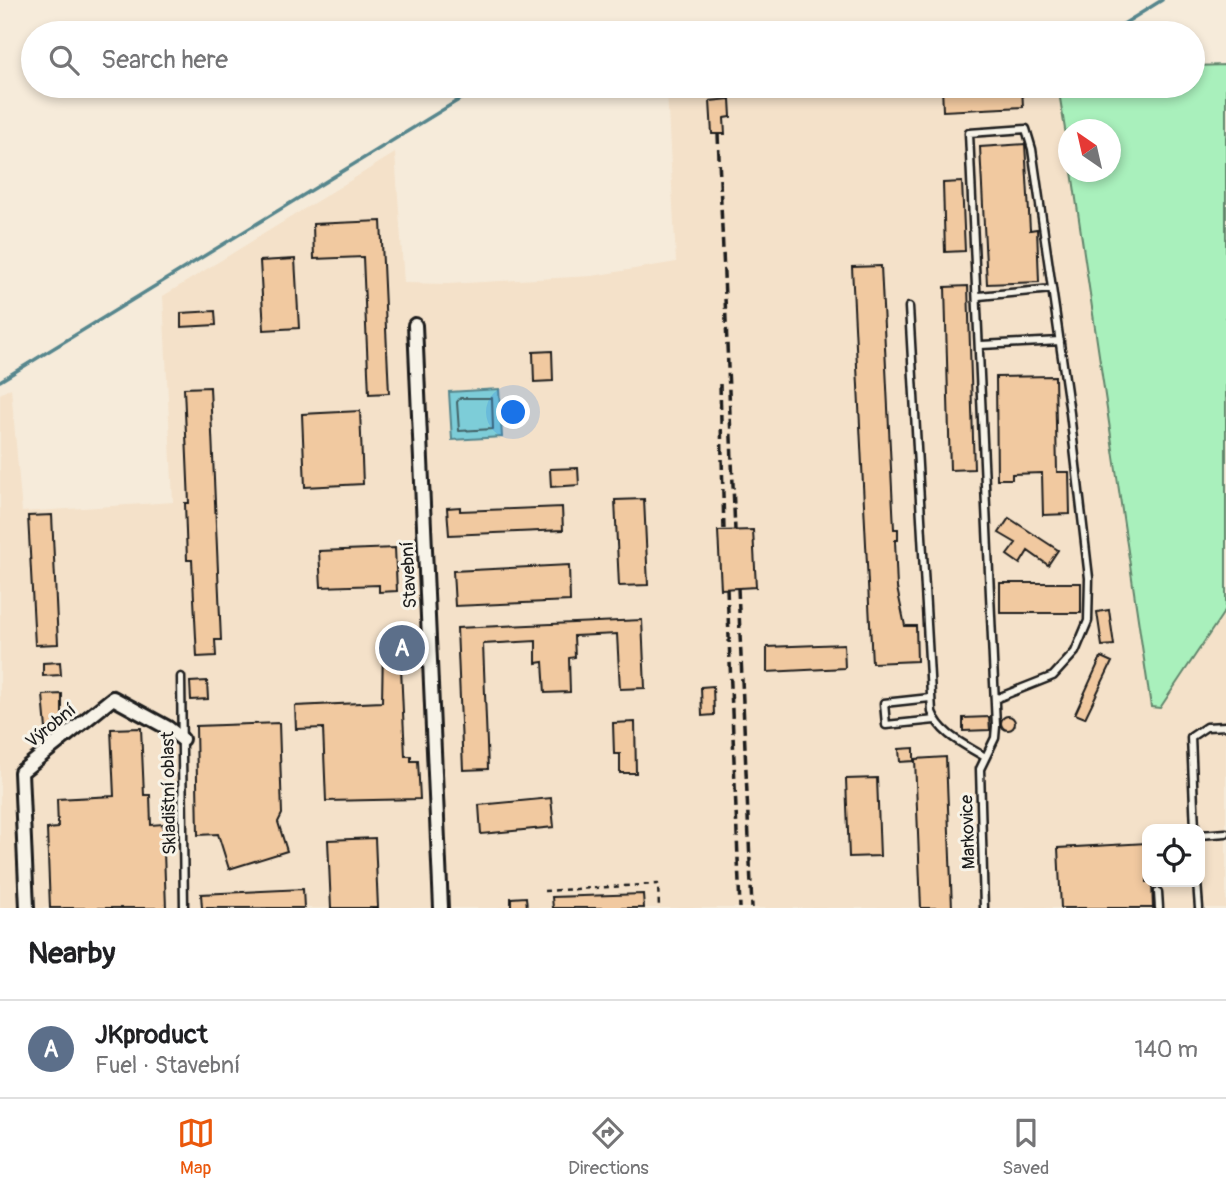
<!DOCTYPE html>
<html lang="en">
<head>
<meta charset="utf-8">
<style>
  body { margin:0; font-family:Pangolin,sans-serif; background:#f6f6f6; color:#202124 }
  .controls { position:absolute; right:21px; bottom:21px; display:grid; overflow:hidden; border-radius:14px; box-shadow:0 4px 10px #0003 }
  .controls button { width:63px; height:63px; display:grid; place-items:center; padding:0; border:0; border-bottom:2px solid #e0e0e0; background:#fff; color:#202124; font:35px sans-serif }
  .compass { position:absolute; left:1058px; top:119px; width:63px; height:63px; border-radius:50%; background:#fff; box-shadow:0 4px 10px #0003; rotate:326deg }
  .you { position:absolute; left:514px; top:413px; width:24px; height:24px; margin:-18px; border:5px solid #fff; border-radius:50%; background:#1a73e8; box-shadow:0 0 0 10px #1a73e833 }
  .badge { display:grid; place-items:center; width:46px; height:46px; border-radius:50%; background:#ea580c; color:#fff; font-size:23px; font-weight:700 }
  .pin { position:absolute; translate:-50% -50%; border:4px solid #fff; box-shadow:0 2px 7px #0006 }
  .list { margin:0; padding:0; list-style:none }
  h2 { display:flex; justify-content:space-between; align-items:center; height:91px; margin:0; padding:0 28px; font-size:30px }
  h2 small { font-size:23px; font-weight:400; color:#757577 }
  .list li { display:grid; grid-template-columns:46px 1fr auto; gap:21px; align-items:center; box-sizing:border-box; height:98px; padding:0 28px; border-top:2px solid #e0e0e0 }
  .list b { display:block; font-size:26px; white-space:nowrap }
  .list p { margin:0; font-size:23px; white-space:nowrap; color:#757577 }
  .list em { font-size:23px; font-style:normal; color:#757577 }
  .icon { flex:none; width:38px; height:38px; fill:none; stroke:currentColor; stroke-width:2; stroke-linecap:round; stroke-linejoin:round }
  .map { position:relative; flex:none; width:1226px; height:908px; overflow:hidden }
  .search { position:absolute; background:#fff; box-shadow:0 4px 10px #0003; left:21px; right:21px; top:21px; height:77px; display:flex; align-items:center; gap:18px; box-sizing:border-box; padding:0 24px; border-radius:38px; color:#757577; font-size:26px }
  .sheet { height:189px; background:#fff }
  nav { display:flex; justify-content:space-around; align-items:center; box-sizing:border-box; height:98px; border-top:2px solid #e0e0e0; background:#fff; font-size:19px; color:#757577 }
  nav a { display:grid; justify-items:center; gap:4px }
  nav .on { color:#ea580c }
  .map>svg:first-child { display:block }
  .built { fill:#f4e1c9; fill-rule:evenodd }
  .green { fill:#a9f0bc; stroke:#62866c; stroke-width:2 }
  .water { fill:#7dcdd8; stroke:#56868d; stroke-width:2 }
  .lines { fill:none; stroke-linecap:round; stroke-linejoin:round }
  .shore { stroke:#436367; stroke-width:2 }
  .stream { stroke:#56868d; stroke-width:3.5 }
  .building { fill:#f1c9a0; stroke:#1c1c1c; stroke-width:2 }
  .service-casing { stroke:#1c1c1c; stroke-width:11 }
  .minor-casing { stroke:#1c1c1c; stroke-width:18 }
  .path { stroke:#1c1c1c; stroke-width:2.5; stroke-dasharray:5 5; stroke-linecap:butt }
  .service { stroke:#f7f3e8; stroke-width:6 }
  .minor { stroke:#f7f3e8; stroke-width:12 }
  .rail { stroke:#1c1c1c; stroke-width:3.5; stroke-dasharray:10 5; stroke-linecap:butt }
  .labels { text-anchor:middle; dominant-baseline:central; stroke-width:6; stroke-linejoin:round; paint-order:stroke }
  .street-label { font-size:18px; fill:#1c1c1c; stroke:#f7f3e8 }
</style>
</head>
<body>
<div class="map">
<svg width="1226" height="908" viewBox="0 0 1226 908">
  <rect width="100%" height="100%" fill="#f6ebda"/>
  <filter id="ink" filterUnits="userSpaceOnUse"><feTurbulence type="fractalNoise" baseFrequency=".0143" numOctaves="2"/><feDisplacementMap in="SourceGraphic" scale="14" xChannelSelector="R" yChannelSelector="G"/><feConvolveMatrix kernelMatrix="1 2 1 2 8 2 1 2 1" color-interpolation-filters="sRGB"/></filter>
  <g filter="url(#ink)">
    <path class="built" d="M756,86H1058L1068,148V172H1072L1089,276L1151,707L1160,708L1226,609V908H0V394L11,388L22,512L173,502L163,296L395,153L404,283L448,284L592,276L676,262L667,91ZM1147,829H1200V882H1147Z"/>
    <path class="green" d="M1226,65V609L1160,708L1151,707L1072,172H1110V130H1068V148L1058,86H1193V66Z"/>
    <path class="water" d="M499,389L502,437L452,440L449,392Z"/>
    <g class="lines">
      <path class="shore" d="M460,398H492L493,429L459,431L457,402Z"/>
      <path class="stream" d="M1109,33L1162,0
        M0,381L475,90L487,86"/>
    </g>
    <path class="building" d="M942,86H1022L1023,107L943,111Z
      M730,99L731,117L724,118L725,134H712L710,101Z
      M1025,144L1030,230L1037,229L1039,282L987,284L980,147Z
      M962,182L965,251L945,252L943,183Z
      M381,221L389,393L369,394L363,257L314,259L313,224Z
      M295,259L299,328L264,330L260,261Z
      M881,266L894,529H898V540H895L897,588L905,626H916L917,661L872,663L852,267Z
      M968,286L974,469L950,470L945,287Z
      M215,311L216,325L181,327V313Z
      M552,351L553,381L534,382L533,352Z
      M1055,376L1057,472H1069L1070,514L1043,515L1042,473L1012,474V479H997L996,377Z
      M210,387L221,640H215L216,656L197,657L192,560H187L185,503H189L184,388Z
      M360,411L363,484L305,487L302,414Z
      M578,468L579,485L551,487L550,469Z
      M644,499L648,585L619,586L615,500Z
      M460,507V511L562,507L563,530L449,535L447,508Z
      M52,515L58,644L35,645L28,516Z
      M1009,518L1058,550L1048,565L1028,551L1020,564L1007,555L1016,543L999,533Z
      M753,530L756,587L721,589L718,531Z
      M395,548L397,591L379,592V585L321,587L319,551Z
      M569,565L570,601L455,606L453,571Z
      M1000,583H1081V613H1000Z
      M1109,610L1114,645L1102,646L1097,612Z
      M642,620L645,688L620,689L617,634L574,636L575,657L569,658L570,692L545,693L543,662L536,663V641L483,644L488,769L463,770L457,628Z
      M844,644L845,668L767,672V647Z
      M400,646L405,756H411V761H418L420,799L326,801L323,728L296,729L295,706L382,702L383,647Z
      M1101,657L1112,662L1085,718L1075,714Z
      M60,662L61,675L43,676V663Z
      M207,681L208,699L191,700L190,682Z
      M713,686L714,715L702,716L701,687Z
      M62,694V728L46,729L43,695Z
      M1001 723a7 7 0 1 1 14 0a7 7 0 1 1-14 0Z
      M989,717L990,730L963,731V718Z
      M635,722L636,773H620V754H614L613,723Z
      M279,723L282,814L278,822L287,851L229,869L218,834L198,835L196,726Z
      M141,728L144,795H150L151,825L163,824L166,908H50L47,829L58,828L57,799L114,796L111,729Z
      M914,748V761L900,762L899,749Z
      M946,757L952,908H921L915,759Z
      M877,778L880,856L849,857L846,779Z
      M551,798L554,827L481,834L479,805Z
      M375,838L378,908H331L328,840Z
      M1147,843V882H1152L1153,908H1061L1058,848Z
      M303,889L304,908H202L201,894Z
      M643,894L644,908H553L552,897Z
      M526,897L527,908H511V898Z"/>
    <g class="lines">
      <g class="service-casing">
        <path id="service" d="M979,296L1052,289
          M909,307L932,712C941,735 964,744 985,757
          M981,345L1060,341
          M181,677L184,908
          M930,698L884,703L886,725L935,720
          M1195,829L1191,737L1206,727L1226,726
          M1200,835L1226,833
          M1197,882L1199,908
          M1158,892L1159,908
          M984,908L980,769L995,738L996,726L969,133L1026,129L1032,149L1070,413L1089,578L1088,621L1075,652L1053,676L995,699"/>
      </g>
      <g class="minor-casing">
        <path id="minor" d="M415,325L441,908
          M27,908L21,772L113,698L168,728L182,739"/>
      </g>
      <path class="path" d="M544,891L658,884L659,908"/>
      <use href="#service" class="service"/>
      <use href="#minor" class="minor"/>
      <path class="rail" d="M718,134L735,531
        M720,384L724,531
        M727,588L740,908
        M738,588L752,908"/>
    </g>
  </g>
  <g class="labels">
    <g class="street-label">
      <text transform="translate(409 575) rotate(-93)">Stavební</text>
      <text transform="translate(51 726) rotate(-39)">Výrobní</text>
      <text transform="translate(169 793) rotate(-91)">Skladištní oblast</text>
      <text transform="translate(968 832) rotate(-92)">Markovice</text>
    </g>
  </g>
</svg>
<div class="controls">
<button><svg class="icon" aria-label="locate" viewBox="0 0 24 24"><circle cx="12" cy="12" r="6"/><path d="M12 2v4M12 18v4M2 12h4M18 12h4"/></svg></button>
</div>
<svg class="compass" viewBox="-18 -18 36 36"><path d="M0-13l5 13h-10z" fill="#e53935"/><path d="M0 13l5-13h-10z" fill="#757577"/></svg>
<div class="you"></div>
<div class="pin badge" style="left:402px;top:648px;background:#5c6f8a">A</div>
<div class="search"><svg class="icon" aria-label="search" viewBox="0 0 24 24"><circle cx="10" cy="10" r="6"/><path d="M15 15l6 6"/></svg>Search here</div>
</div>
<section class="sheet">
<h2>Nearby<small></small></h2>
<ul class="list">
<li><span class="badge" style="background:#5c6f8a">A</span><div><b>JKproduct</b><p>Fuel · Stavební</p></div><em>140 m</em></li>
</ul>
</section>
<nav>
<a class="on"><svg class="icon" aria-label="map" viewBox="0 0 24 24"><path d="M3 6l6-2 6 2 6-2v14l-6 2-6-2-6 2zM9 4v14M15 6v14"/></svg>Map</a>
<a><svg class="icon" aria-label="directions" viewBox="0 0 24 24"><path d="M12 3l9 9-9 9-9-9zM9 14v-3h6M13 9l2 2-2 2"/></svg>Directions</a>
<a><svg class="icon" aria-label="saved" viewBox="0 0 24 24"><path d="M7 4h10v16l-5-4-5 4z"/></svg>Saved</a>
</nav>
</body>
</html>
